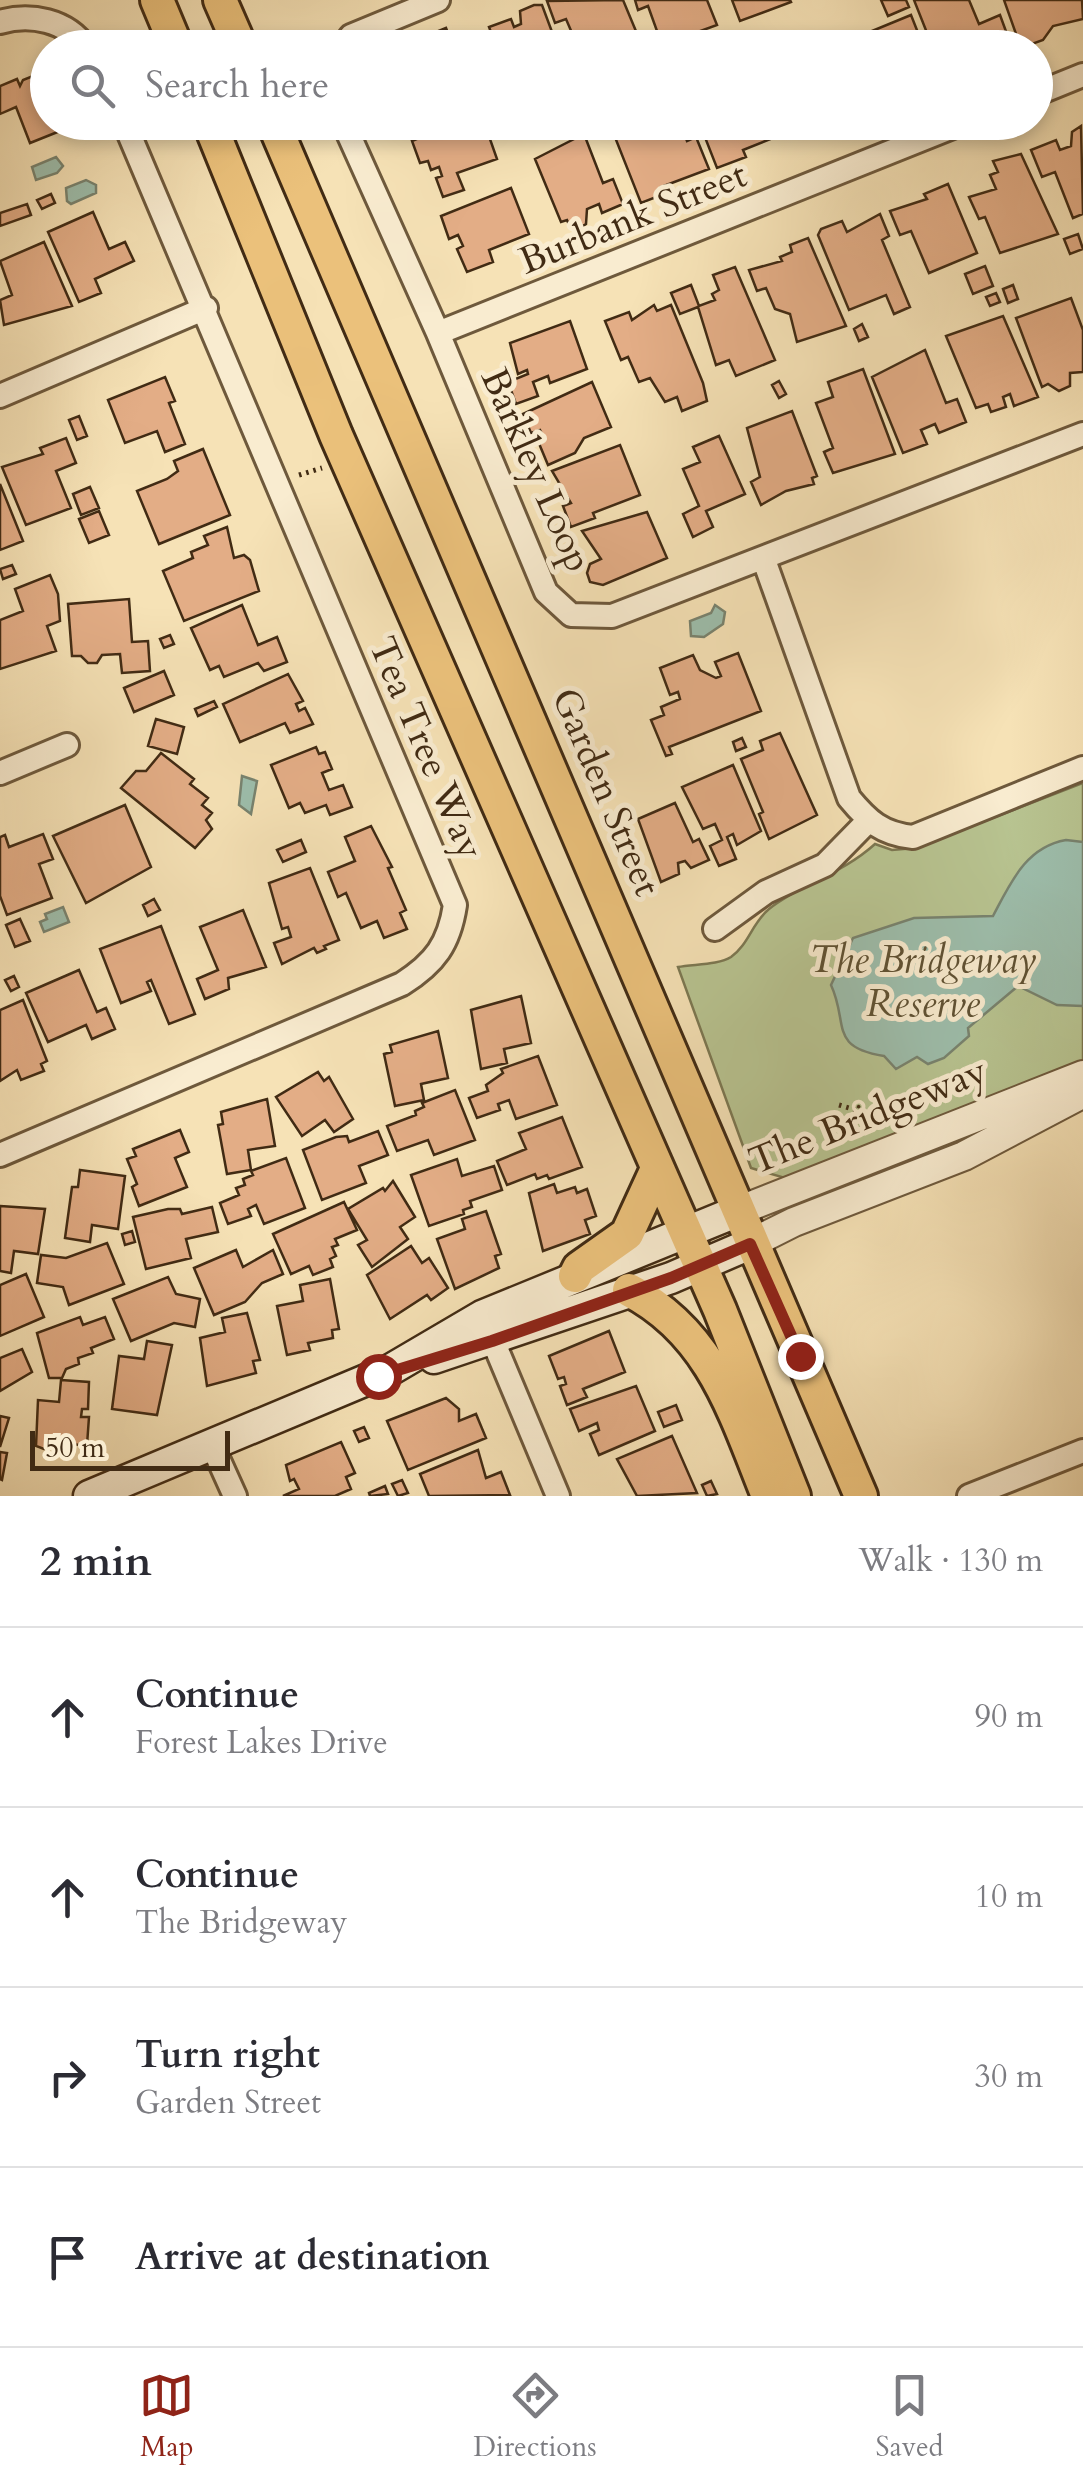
<!DOCTYPE html>
<html lang="en">
<head>
<meta charset="utf-8">
<style>
  body { margin:0; font-family:Cardo,serif; background:#f2f2f3; color:#2b2b33 }
  .scale { position:absolute; left:30px; bottom:25px; width:200px; box-sizing:border-box; padding-left:10px; border:5px solid #412b14; border-top:0; font-size:28px; line-height:35px; white-space:nowrap; color:#412b14; -webkit-text-stroke:8px #f9ecd0; paint-order:stroke }
  .stop { position:absolute; width:30px; height:30px; margin:-22px; border:8px solid #8f2418; border-radius:50%; background:#fff }
  .stop.end { background:#8f2418; border-color:#fff; box-shadow:0 2px 10px #0008 }
  .list { margin:0; padding:0; list-style:none }
  h2 { display:flex; justify-content:space-between; align-items:center; height:130px; margin:0; padding:0 40px; font-size:42px }
  h2 small { font-size:32px; font-weight:400; color:#7c7c81 }
  .list li { display:grid; grid-template-columns:65px 1fr auto; gap:30px; align-items:center; box-sizing:border-box; height:180px; padding:0 40px; border-top:2px solid #e1e1e2 }
  .list b { display:block; font-size:38px; white-space:nowrap }
  .list p { margin:0; font-size:32px; white-space:nowrap; color:#7c7c81 }
  .list em { font-size:32px; font-style:normal; color:#7c7c81 }
  .icon { flex:none; width:55px; height:55px; fill:none; stroke:currentColor; stroke-width:2; stroke-linecap:round; stroke-linejoin:round }
  .map { position:relative; flex:none; width:1083px; height:1496px; overflow:hidden }
  .search { position:absolute; background:#fff; box-shadow:0 5px 15px #0003; left:30px; right:30px; top:30px; height:110px; display:flex; align-items:center; gap:25px; box-sizing:border-box; padding:0 35px; border-radius:55px; color:#7c7c81; font-size:38px }
  .sheet { height:850px; background:#fff }
  nav { display:flex; justify-content:space-around; align-items:center; box-sizing:border-box; height:140px; border-top:2px solid #e1e1e2; background:#fff; font-size:28px; color:#7c7c81 }
  nav a { display:grid; justify-items:center; gap:5px }
  nav .on { color:#8f2418 }
  .map>svg:first-child { display:block }
  .green { fill:#b8c491; stroke:#7c7852; stroke-width:2.5 }
  .water { fill:#9dbeac; stroke:#78836f; stroke-width:2.5 }
  .building { fill:#e3ad86; stroke:#412b14; stroke-width:2.5 }
  .lines { fill:none; stroke-linecap:round; stroke-linejoin:round }
  .minor-casing { stroke:#6e593c; stroke-width:28 }
  .tertiary-casing { stroke:#6e593c; stroke-width:32 }
  .secondary-casing { stroke:#412b14; stroke-width:35 }
  .primary-casing { stroke:#412b14; stroke-width:38 }
  .path { stroke:#412b14; stroke-width:5; stroke-dasharray:2.5 5; stroke-linecap:butt }
  .minor { stroke:#f9ecd0; stroke-width:22 }
  .tertiary { stroke:#f9ecd0; stroke-width:28 }
  .secondary { stroke:#f9ecd0; stroke-width:30 }
  .primary { stroke:#ebc17b; stroke-width:32 }
  .route { stroke:#8f2418; stroke-width:12 }
  .labels { text-anchor:middle; dominant-baseline:central; stroke-width:10; stroke-linejoin:round; paint-order:stroke }
  .street-label { font-size:38px; fill:#412b14; stroke:#f9ecd0 }
  .park-label { font-size:38px; font-style:italic; fill:#5f5133; stroke:#f9ecd0 }
</style>
</head>
<body>
<div class="map">
<svg width="1083" height="1496" viewBox="0 0 1083 1496">
  <rect width="100%" height="100%" fill="#f6e2b6"/>
  <filter id="stains"><feTurbulence type="fractalNoise" baseFrequency=".002" numOctaves="4"/><feColorMatrix values="0 0 0 0 .2 0 0 0 0 .09 0 0 0 0 .02 0 0 0 .5 -.17"/></filter>
  <radialGradient id="worn" r=".72"><stop offset=".6" stop-color="#630" stop-opacity="0"/><stop offset="1" stop-color="#630" stop-opacity=".3"/></radialGradient>
  <path class="green" d="M1083,783V1063L785,1178L751,1168L678,967C693,964 719,965 731,957C749,944 752,923 769,909C802,883 842,874 875,844L892,850L915,848Z"/>
  <path class="water" d="M56,157L63,166L57,173L36,180L32,167Z
    M86,180L96,185V193L71,204L67,201L66,188Z
    M715,605L725,612L723,624L704,637L691,636L690,621L711,613Z
    M242,776L257,781L251,814L239,805Z
    M1066,840L1083,842V1006L1057,1005L1018,986L968,1028L969,1036L944,1058L928,1064L917,1057L896,1069L884,1056C828,1047 849,1024 831,985L853,938L914,918L993,916C1011,882 1026,847 1066,840Z
    M63,907L69,922L44,932L40,922L47,919L45,914Z"/>
  <path class="building" d="M623,0L643,48H586L582,38L575,40L566,19L555,23L547,1Z
    M635,0H707L717,25L662,45L648,6L638,10Z
    M732,0H790L791,2L740,21Z
    M881,0H906L909,7L888,16Z
    M914,0H969L979,24L1000,15L1011,45L933,48Z
    M1004,0H1082L1083,19L1053,26L1043,40L1021,48Z
    M534,5H542L558,48H497L489,27L511,19L514,27L521,24L520,11Z
    M911,15L924,48H870L877,44L872,31Z
    M446,28L454,48H397Z
    M820,35L825,48H788Z
    M725,37L728,47L717,48L715,41Z
    M48,70V122L75,125L30,143L16,107L0,114V86L17,79L20,86L23,80Z
    M456,122H484L497,159L457,173L464,190L443,197L436,178L442,176L439,167L431,170L428,161L420,163L412,141Z
    M609,122H680L687,141L696,137L709,169L661,187L664,194L641,203Z
    M699,122H773L778,136L743,150L746,157L717,168Z
    M789,122H815L816,126L794,136Z
    M1081,126L1083,214L1073,218L1055,172L1042,177L1031,150L1056,140L1060,150L1071,146L1072,132Z
    M584,134L603,183L613,179L623,204L602,213L599,204L587,209L586,224L578,229L570,227L567,220L561,222L535,159Z
    M1021,154L1058,234L1000,253L985,217L979,219L969,197L996,189L990,175L998,172L993,161Z
    M948,184L977,253L929,273L911,231L900,235L890,211L927,199L924,194Z
    M511,188L529,234L489,250L493,262L467,272L457,249L463,246L458,235L449,239L441,216Z
    M51,194L55,203L42,209L37,200Z
    M27,204L31,215L0,226V213Z
    M93,212L109,249L125,242L134,261L95,279L101,293L79,302L48,232Z
    M880,214L889,236L882,240L910,307L894,314L886,295L849,310L818,235L821,229L842,221L847,232Z
    M1078,234L1083,249L1070,254L1064,239Z
    M808,238L846,326L797,342L790,314L775,309L766,288L757,291L749,270L782,261L780,257L792,252L790,245Z
    M44,242L72,306L4,325L0,300L12,295L0,261Z
    M985,266L993,286L973,294L965,274Z
    M735,267L775,360L736,376L729,360L716,365L698,307L680,314L671,293L691,285L699,306L715,300L712,294L719,290L713,275Z
    M1013,285L1018,299L1008,303L1003,289Z
    M996,293L1000,302L990,306L986,297Z
    M1071,298L1083,330V372L1070,373V386L1059,391L1048,384L1042,387L1016,318Z
    M654,305L657,311L671,305L703,383L707,401L682,411L677,397L665,402L650,378L639,382L628,357L621,360L605,321L629,312L632,320Z
    M1003,316L1038,397L1014,406L1010,394L1003,397L1006,407L991,412L988,404L976,408L946,336Z
    M570,321L587,369L550,383L548,376L533,382L538,396L516,404L508,382L528,374L527,370L518,374L510,343Z
    M862,324L868,337L859,341L854,329Z
    M925,350L946,403L957,399L966,422L939,433L935,424L921,430L927,444L903,453L872,377Z
    M863,369L895,454L833,473L824,452L833,448L816,403L833,397L828,382Z
    M165,377L175,401L169,403L185,444L165,452L157,431L125,443L108,400Z
    M779,381L786,394L779,398L772,385Z
    M592,382L611,427L584,438L575,453L548,465L538,441L544,438L540,430L531,433L523,414Z
    M792,411L817,476L812,478L814,484L786,491L761,505L751,482L760,477L747,428Z
    M79,416L87,436L77,440L69,420Z
    M719,436L745,494L706,511L713,527L693,537L683,514L699,506L683,469L700,462L693,447Z
    M66,438L76,463L56,471L71,508L26,525L2,467L43,454L40,448Z
    M620,445L640,495L593,513L595,518L571,527L563,506L571,503L552,471Z
    M203,449L230,515L159,544L137,491L167,479L178,471L174,461Z
    M0,484L23,541L0,550Z
    M90,487L99,508L81,515L73,494Z
    M99,511L109,535L89,543L79,519Z
    M647,512L667,558L603,585L590,582L587,573L590,564L601,559L582,531Z
    M227,527L234,558L244,555L250,560L259,591L184,621L163,571L193,558L191,552L208,545L204,536Z
    M12,565L16,574L3,579L0,569Z
    M50,575L58,594L60,621L47,626L56,651L0,669V620L23,611L15,589Z
    M129,599L132,642L148,641L150,671L122,673L120,654L102,655L97,663H88L81,656H72L68,604Z
    M242,605L258,645L277,637L287,662L264,671L258,663L224,677L219,666L210,670L191,628Z
    M170,635L174,644L164,648L160,639Z
    M738,653L761,711L669,747L672,754L666,756L651,720L664,715L661,707L680,699L678,692L670,695L660,668L693,655L700,670L716,678L721,676L715,662Z
    M164,671L174,695L134,712L124,688Z
    M288,674L303,701L296,704L299,711L305,708L313,724L290,733L285,723L240,742L223,704Z
    M214,701L217,707L198,716L195,709Z
    M156,719L184,727L177,754L148,746Z
    M780,733L817,815L769,839L759,814L763,812L741,759L763,750L760,741Z
    M742,738L746,747L736,751L733,742Z
    M316,747L319,754L325,752L332,769L322,773L329,790L343,785L352,807L330,815L326,805L305,813L300,803L289,808L271,765Z
    M161,753L194,779L190,784L208,798L202,805L212,813L206,820L212,829L195,848L121,788L136,771H146Z
    M733,765L761,831L737,845L733,834L727,837L736,859L719,866L710,846L722,840L715,824L703,829L682,787Z
    M675,803L693,842L699,839L709,860L691,868L685,861L678,863L679,874L661,882L638,819Z
    M125,805L151,867L86,903L53,836Z
    M371,826L392,867L388,868L406,910L400,913L407,929L384,938L377,921L361,928L346,893L338,897L328,872L355,861L345,837Z
    M43,834L53,859L39,864L52,898L7,915L0,896V837L5,835L9,847Z
    M301,840L306,852L283,862L277,850Z
    M310,868L339,940L324,946L326,949L317,953L314,948L282,964L274,943L291,937L288,927L282,929L269,883Z
    M154,899L160,910L148,916L143,905Z
    M243,910L266,967L228,978L229,989L205,999L197,979L218,970L200,927Z
    M20,919L30,941L15,947L6,925Z
    M161,926L195,1014L169,1024L151,980L147,982L151,991L121,1003L100,949Z
    M79,970L97,1012L106,1008L115,1029L92,1039L86,1025L48,1042L26,993Z
    M14,976L19,987L11,991L5,980Z
    M521,996L531,1043L504,1049L507,1063L481,1069L471,1010Z
    M23,1000L47,1061L41,1064L44,1071L21,1080L17,1070L0,1081V1010Z
    M438,1031L448,1078L421,1084L424,1100L395,1106L384,1054L392,1052L390,1045Z
    M538,1056L557,1105L516,1119L509,1100L498,1104L500,1110L477,1118L469,1098L488,1091L486,1085L503,1073L501,1069Z
    M318,1072L324,1081L329,1077L353,1119L334,1132L325,1120L302,1136L276,1097Z
    M455,1090L475,1140L434,1155L428,1140L397,1151L387,1126L416,1115L415,1111L424,1107L422,1103Z
    M267,1099L275,1146L248,1150L251,1170L227,1174L218,1125L223,1124L221,1112Z
    M562,1117L582,1167L549,1179L547,1175L537,1179L535,1174L507,1185L497,1161L526,1149L519,1133Z
    M180,1130L189,1152L175,1158L187,1187L139,1206L132,1187L137,1184L127,1159L136,1156L133,1149Z
    M378,1131L388,1155L359,1166L366,1183L322,1200L303,1150L336,1137L347,1136L349,1142Z
    M286,1158L305,1208L264,1224L256,1205L248,1209L251,1216L228,1224L220,1203L239,1195L236,1188L245,1185L243,1179L253,1175L251,1171Z
    M457,1159L462,1176L494,1166L502,1190L470,1201L472,1207L463,1210L464,1214L429,1226L411,1175Z
    M80,1170L125,1176L118,1229L92,1225L90,1242L65,1238L72,1187H78Z
    M393,1181L415,1217L400,1227L408,1239L372,1267L358,1245L367,1240L348,1209L383,1188L385,1191Z
    M554,1184L557,1193L575,1187L577,1193L587,1189L596,1216L585,1220L590,1234L543,1251L529,1193Z
    M344,1202L357,1230L335,1239L338,1245L332,1247L336,1256L330,1259L333,1267L313,1275L309,1266L291,1274L273,1234Z
    M0,1206L45,1209L38,1254L14,1251L11,1273L0,1271Z
    M212,1207L218,1232L186,1239L191,1258L146,1269L133,1217L168,1209H180L182,1214Z
    M486,1211L501,1254L495,1256L499,1268L455,1289L437,1239L465,1229L462,1219Z
    M132,1231L135,1242L125,1245L122,1234Z
    M107,1243L124,1284L69,1305L63,1287L37,1283L41,1255L66,1258Z
    M411,1246L422,1263L429,1258L448,1288L431,1300L427,1295L390,1319L367,1275Z
    M236,1250L243,1267L273,1250L283,1274L262,1283L245,1302L214,1315L194,1268Z
    M26,1274L44,1317L0,1336V1285Z
    M168,1277L176,1294L200,1299L195,1327L174,1323L131,1341L113,1299Z
    M330,1279L339,1329L332,1330L333,1338L308,1343L310,1350L287,1355L277,1306L303,1301L300,1285Z
    M247,1313L260,1360L253,1361L256,1373L207,1386L200,1338L225,1332L222,1318Z
    M80,1317L83,1325L105,1317L114,1339L91,1348L93,1353L78,1358L79,1364L66,1369L62,1378H49L37,1333Z
    M609,1331L625,1372L583,1389L587,1397L567,1405L560,1386L566,1384L564,1377L558,1379L549,1356Z
    M147,1341L172,1345L157,1415L112,1409L119,1356L144,1359Z
    M22,1349L32,1372L0,1391V1358Z
    M61,1380L89,1382L88,1409H82L81,1417H89L87,1445L58,1444L57,1448L44,1449L36,1446L38,1400L59,1402Z
    M636,1386L655,1431L599,1455L590,1434L599,1430L597,1423L579,1431L570,1409Z
    M446,1398L459,1409V1421L476,1414L486,1438L408,1470L387,1421Z
    M676,1405L682,1420L664,1427L658,1412Z
    M0,1416L9,1418L0,1447Z
    M364,1427L369,1438L359,1442L354,1431Z
    M672,1436L697,1493L637,1496L617,1459Z
    M341,1442L355,1473L346,1477L351,1489L335,1496H283L299,1489L294,1479L290,1481L286,1465Z
    M478,1450L486,1478L501,1472L510,1495L429,1496L420,1474Z
    M0,1452L7,1453L2,1480L0,1479Z
    M402,1480L408,1493L398,1496L392,1484Z
    M711,1481L717,1494L707,1496L702,1485Z
    M385,1486L388,1494L370,1496L369,1493Z"/>
  <g class="lines">
    <g class="minor-casing">
      <path id="minor" d="M0,22C30,13 67,20 86,48
        M342,48L351,36L438,0
        M1036,94L1083,75
        M343,122L438,333L546,592L571,615L612,616L1083,434
        M438,333L965,122
        M0,396L206,308
        M764,560L849,798C868,821 882,834 913,837L1083,768
        M0,773L67,745
        M715,929L766,892L825,865L868,821
        M0,1155L402,984C435,963 449,944 455,905L124,122
        M486,1324L558,1496
        M212,1445L235,1496
        M969,1496L1083,1451"/>
    </g>
    <g class="tertiary-casing">
      <path id="tertiary" d="M738,1211L1083,1075
        M750,1244L794,1222L964,1156L1082,1094"/>
    </g>
    <g class="secondary-casing">
      <path id="secondary" d="M434,1358L671,1278L750,1244
        M89,1496L390,1370L482,1316L738,1211"/>
    </g>
    <g class="primary-casing">
      <path id="primary" d="M157,0L177,48
        M220,0L241,48
        M209,122L336,435L720,1310L794,1496
        M273,122L861,1496
        M575,1276L579,1268L627,1234L656,1171
        M629,1290C712,1333 735,1414 768,1496"/>
    </g>
    <path class="path" d="M299,475L322,468
      M839,1105L894,1121"/>
    <use href="#minor" class="minor"/>
    <use href="#tertiary" class="tertiary"/>
    <use href="#secondary" class="secondary"/>
    <use href="#primary" class="primary"/>
  </g>
  <g class="lines">
    <path class="route" d="M378,1376L492,1341L671,1278L750,1244L800,1356"/>
  </g>
  <g class="labels">
    <g class="street-label">
      <text transform="translate(633 218) rotate(-22)">Burbank Street</text>
      <text transform="translate(536 470) rotate(66)">Barkley Loop</text>
      <text transform="translate(426 748) rotate(67)">Tea Tree Way</text>
      <text transform="translate(606 792) rotate(67)">Garden Street</text>
      <text transform="translate(868 1116) rotate(-22)">The Bridgeway</text>
    </g>
    <g class="park-label">
      <text x="923" y="960">The Bridgeway<tspan x="923" dy="44">Reserve</tspan></text>
    </g>
  </g>
  <rect width="100%" height="100%" filter="url(#stains)"/>
  <rect width="100%" height="100%" fill="url(#worn)"/>
</svg>
<div class="scale">50 m</div>
<div class="stop" style="left:378px;top:1376px"></div>
<div class="stop end" style="left:800px;top:1356px"></div>
<div class="search"><svg class="icon" aria-label="search" viewBox="0 0 24 24"><circle cx="10" cy="10" r="6"/><path d="M15 15l6 6"/></svg>Search here</div>
</div>
<section class="sheet">
<h2>2 min<small>Walk · 130 m</small></h2>
<ul class="list">
<li><svg class="icon" aria-label="ahead" viewBox="0 0 24 24"><path d="M12 20V5M6 11l6-6 6 6"/></svg><div><b>Continue</b><p>Forest Lakes Drive</p></div><em>90 m</em></li>
<li><svg class="icon" aria-label="ahead" viewBox="0 0 24 24"><path d="M12 20V5M6 11l6-6 6 6"/></svg><div><b>Continue</b><p>The Bridgeway</p></div><em>10 m</em></li>
<li><svg class="icon" aria-label="right" viewBox="0 0 24 24"><path d="M7 20v-9h11M14 6l5 5-5 5"/></svg><div><b>Turn right</b><p>Garden Street</p></div><em>30 m</em></li>
<li><svg class="icon" aria-label="arrive" viewBox="0 0 24 24"><path d="M6 21V4h12l-3 4 3 4H6"/></svg><div><b>Arrive at destination</b></div></li>
</ul>
</section>
<nav>
<a class="on"><svg class="icon" aria-label="map" viewBox="0 0 24 24"><path d="M3 6l6-2 6 2 6-2v14l-6 2-6-2-6 2zM9 4v14M15 6v14"/></svg>Map</a>
<a><svg class="icon" aria-label="directions" viewBox="0 0 24 24"><path d="M12 3l9 9-9 9-9-9zM9 14v-3h6M13 9l2 2-2 2"/></svg>Directions</a>
<a><svg class="icon" aria-label="saved" viewBox="0 0 24 24"><path d="M7 4h10v16l-5-4-5 4z"/></svg>Saved</a>
</nav>
</body>
</html>
